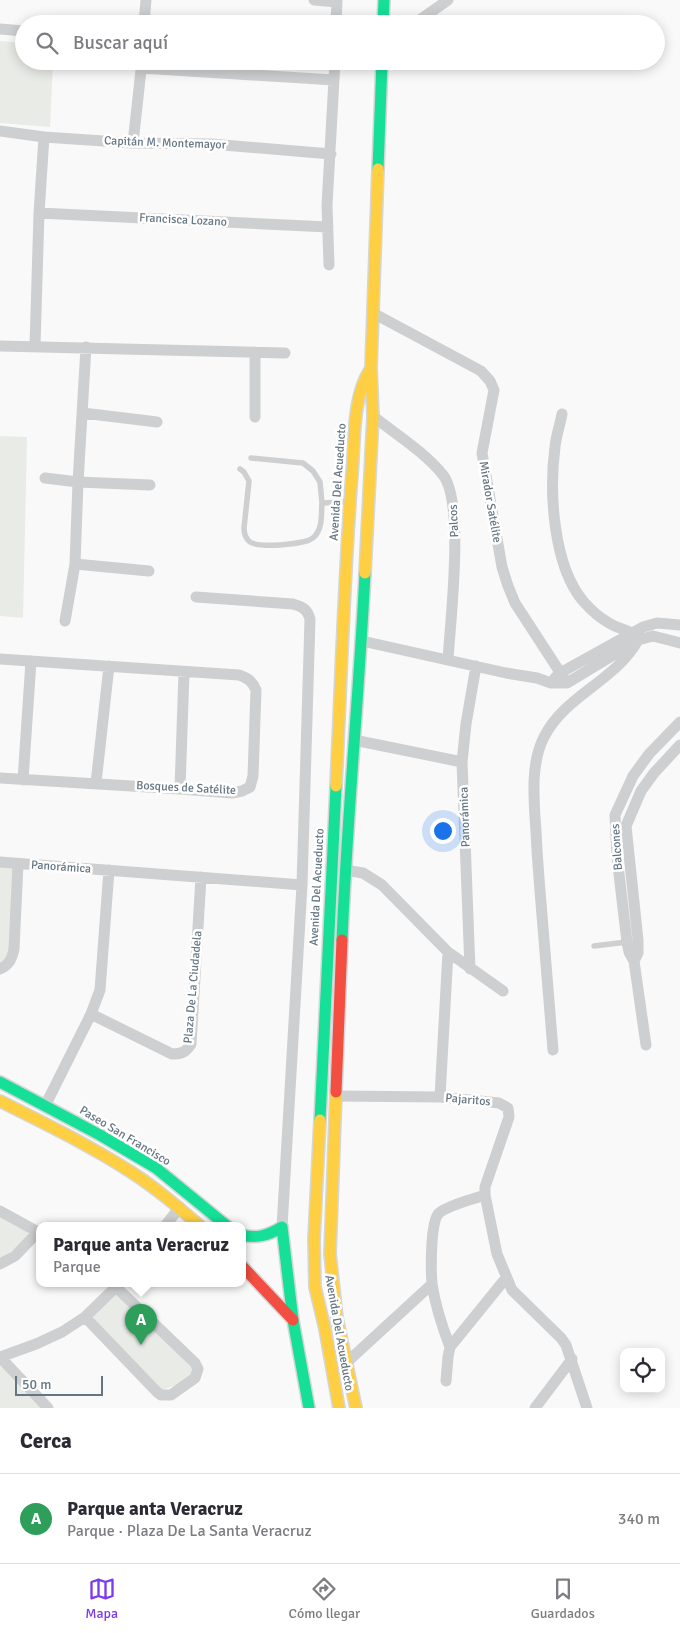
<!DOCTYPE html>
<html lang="es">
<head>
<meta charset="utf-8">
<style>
  body { margin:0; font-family:Signika,sans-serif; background:#f2f2f3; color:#2b2b33 }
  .controls { position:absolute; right:15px; bottom:15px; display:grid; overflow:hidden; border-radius:10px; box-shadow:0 2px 12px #0003 }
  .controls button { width:45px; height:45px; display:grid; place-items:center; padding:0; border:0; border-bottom:1px solid #e1e1e2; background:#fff; color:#2b2b33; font:25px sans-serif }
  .scale { position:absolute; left:15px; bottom:12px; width:88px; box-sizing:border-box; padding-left:5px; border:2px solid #657683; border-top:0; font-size:14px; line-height:18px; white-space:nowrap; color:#657683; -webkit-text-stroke:4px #fff; paint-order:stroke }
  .you { position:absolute; left:442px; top:830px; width:18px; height:18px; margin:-12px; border:4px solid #fff; border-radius:50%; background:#1a73e8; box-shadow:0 0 0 8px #1a73e833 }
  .badge { display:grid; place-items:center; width:32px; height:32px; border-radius:50%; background:#7c3aed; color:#fff; font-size:16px; font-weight:700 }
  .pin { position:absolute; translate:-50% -41px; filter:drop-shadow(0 1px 2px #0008) }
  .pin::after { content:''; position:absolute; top:26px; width:18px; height:15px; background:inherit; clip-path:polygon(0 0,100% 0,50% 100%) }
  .popup { position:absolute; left:36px; top:1222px; width:210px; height:65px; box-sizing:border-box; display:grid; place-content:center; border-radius:10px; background:#fff; filter:drop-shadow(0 1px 4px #0005); font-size:16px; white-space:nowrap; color:#7c7c81 }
  .popup b { font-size:19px; color:#2b2b33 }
  .popup::after { content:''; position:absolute; left:50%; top:100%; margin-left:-10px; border:10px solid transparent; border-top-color:#fff }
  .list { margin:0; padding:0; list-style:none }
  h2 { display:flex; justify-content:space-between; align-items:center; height:65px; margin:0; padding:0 20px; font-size:21px }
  h2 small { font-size:16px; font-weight:400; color:#7c7c81 }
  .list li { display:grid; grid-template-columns:32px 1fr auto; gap:15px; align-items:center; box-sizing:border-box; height:90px; padding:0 20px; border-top:1px solid #e1e1e2 }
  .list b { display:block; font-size:19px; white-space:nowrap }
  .list p { margin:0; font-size:16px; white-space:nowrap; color:#7c7c81 }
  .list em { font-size:16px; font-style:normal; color:#7c7c81 }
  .icon { flex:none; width:28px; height:28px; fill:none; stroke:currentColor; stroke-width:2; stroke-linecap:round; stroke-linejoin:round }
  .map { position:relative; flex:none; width:680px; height:1408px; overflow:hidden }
  .search { position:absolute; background:#fff; box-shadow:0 2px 12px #0003; left:15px; right:15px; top:15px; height:55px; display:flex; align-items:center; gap:12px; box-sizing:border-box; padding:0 18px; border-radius:28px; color:#7c7c81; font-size:19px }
  .sheet { height:155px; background:#fff }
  nav { display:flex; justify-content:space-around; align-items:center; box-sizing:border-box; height:70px; border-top:1px solid #e1e1e2; background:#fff; font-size:14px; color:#7c7c81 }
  nav a { display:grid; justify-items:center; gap:2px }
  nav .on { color:#7c3aed }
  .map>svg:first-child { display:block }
  .green { fill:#e8ebe6 }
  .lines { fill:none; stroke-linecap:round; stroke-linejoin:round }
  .fast-casing { stroke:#d5d6d7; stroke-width:14 }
  .slow-casing { stroke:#d5d6d7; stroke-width:14 }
  .jam-casing { stroke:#d5d6d7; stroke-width:14 }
  .lane { stroke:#cecfd0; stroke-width:5.5 }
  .street { stroke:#cecfd0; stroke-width:11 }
  .fast { stroke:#16e098; stroke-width:11 }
  .slow { stroke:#ffcf43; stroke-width:11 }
  .jam { stroke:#f24e42; stroke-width:11 }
  .labels { text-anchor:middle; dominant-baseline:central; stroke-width:5; stroke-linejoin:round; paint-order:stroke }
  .street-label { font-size:12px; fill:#657683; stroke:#fff }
</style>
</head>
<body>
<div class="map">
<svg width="680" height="1408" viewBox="0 0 680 1408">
  <rect width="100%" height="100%" fill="#f9f9f9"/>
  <path class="green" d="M0,41L24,43V61H53L50,127L0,123Z
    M0,436L27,437L23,618L0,616Z
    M0,862L18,864L14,949L0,969Z
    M0,1212L38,1232L0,1259Z
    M116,1287L197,1374L195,1378L157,1392L85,1317Z
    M0,1357L48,1408H0Z"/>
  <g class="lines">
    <g class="fast-casing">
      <path id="fast" d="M383,24L384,0
        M378,169L382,61
        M342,940C347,817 359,696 365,573
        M0,1082L100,1135L156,1168L227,1226
        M320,1120L336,786
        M242,1235C257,1239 269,1235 282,1227L293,1320L309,1408"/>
    </g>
    <g class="slow-casing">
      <path id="slow" d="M365,573L373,416L371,368L378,169
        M336,786C341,682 344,578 352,474C355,441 352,398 370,370
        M336,1092L330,1254L337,1318L356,1408
        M0,1101C44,1123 89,1145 131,1172C156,1188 178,1207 200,1226
        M320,1120L314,1239L315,1287L325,1329L339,1408"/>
    </g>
    <g class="jam-casing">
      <path id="jam" d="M336,1092L342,940
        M242,1266L293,1320"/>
    </g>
    <path class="lane" d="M251,458L303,463L313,471L320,482L322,503
      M240,469L244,472L249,481L244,528C244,534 245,538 250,542C259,548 307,545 314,537C323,528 321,515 322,503L348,502
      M594,946L627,942"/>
    <path class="street" d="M314,0L337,2
      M144,24L146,0
      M336,24L337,0
      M414,24L448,0
      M0,29L24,31
      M141,68L334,80
      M0,131L44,137L133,143L211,144L331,154
      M133,143L142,61
      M39,213L328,227
      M329,265L327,205L335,61
      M373,313L481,371L490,381L494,390L482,453L502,567L508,586L515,603L567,683
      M0,346L285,353
      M35,346L39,213L44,137
      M83,413L157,422
      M373,416C394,433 426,453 443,475C465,503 450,622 448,660
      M255,417V352
      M45,478L78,482L150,485
      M75,564L149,571
      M196,597L293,604C303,607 307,609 310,619L302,885L282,1227
      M65,621L75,564L78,482L86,347
      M362,641L506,673L537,678L551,683H567L638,640L653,636L680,643
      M0,659L239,675C248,678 252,681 256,690L253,776L250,787L242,791L232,793L180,789L0,778
      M555,678L560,673L643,627L657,623L680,625
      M354,740L462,762
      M23,780L31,661
      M96,783L109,666
      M180,789L184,672
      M0,862L302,885
      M345,870L363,873L382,885L448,952L503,991
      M634,961L638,953V940L626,826L641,791L654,773L680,745
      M0,969C9,965 12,959 14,949L18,864
      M470,969L462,762L466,724L476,666
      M91,1014L172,1054C182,1054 186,1052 191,1044L201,877
      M646,1045L634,961L629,952L627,942L617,857L615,815L633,776L649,754L680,722
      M553,1050C549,1001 545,952 541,903C539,879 537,855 536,831C534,802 530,764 544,737C565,695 616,681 638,640C628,627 621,631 609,623C600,618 590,609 583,601C553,565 549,492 555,447C556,436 560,425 562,414
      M336,1096L440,1097L499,1103L508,1108L509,1117L485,1187V1195L497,1254L512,1290L561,1338L566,1345L587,1408
      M440,1097L448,952
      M45,1106L91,1014L100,990L109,870
      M0,1211L40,1233
      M165,1226L180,1207
      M0,1264L15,1256L38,1232
      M85,1317L157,1392L161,1395H171L195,1378L198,1369L195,1363L116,1287
      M450,1347C443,1329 435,1303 432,1284C431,1271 430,1222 439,1213C448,1205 473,1199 485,1195
      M0,1357L36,1344L62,1332L85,1317L119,1284
      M0,1357L48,1408
      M346,1363L432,1284
      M446,1381L448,1357L450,1347L506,1278
      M535,1408L572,1359"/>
    <use href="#fast" class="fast"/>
    <use href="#slow" class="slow"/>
    <use href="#jam" class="jam"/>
  </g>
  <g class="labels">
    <g class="street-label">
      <text transform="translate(165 143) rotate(2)">Capitán M. Montemayor</text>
      <text transform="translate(183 220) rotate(3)">Francisca Lozano</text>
      <text transform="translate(338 482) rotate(-86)">Avenida Del Acueducto</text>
      <text transform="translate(490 502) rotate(80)">Mirador Satélite</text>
      <text transform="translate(454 521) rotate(-93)">Palcos</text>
      <text transform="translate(186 788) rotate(3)">Bosques de Satélite</text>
      <text transform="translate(465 817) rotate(-92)">Panorámica</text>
      <text transform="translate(617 847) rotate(-94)">Balcones</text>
      <text transform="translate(61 867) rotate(4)">Panorámica</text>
      <text transform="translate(317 887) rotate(-87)">Avenida Del Acueducto</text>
      <text transform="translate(193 987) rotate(-85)">Plaza De La Ciudadela</text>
      <text transform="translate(468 1100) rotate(5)">Pajaritos</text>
      <text transform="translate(125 1136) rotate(31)">Paseo San Francisco</text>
      <text transform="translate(339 1333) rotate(80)">Avenida Del Acueducto</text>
    </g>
  </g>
</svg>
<div class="controls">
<button><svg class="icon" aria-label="locate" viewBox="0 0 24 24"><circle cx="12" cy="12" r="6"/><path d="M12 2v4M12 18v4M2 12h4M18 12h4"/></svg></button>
</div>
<div class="scale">50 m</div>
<div class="you"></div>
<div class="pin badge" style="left:141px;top:1345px;background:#2e9e5b">A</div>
<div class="popup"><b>Parque anta Veracruz</b>Parque</div>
<div class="search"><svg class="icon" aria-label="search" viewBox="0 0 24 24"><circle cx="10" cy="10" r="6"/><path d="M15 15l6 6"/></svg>Buscar aquí</div>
</div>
<section class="sheet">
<h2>Cerca<small></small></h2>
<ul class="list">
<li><span class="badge" style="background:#2e9e5b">A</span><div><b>Parque anta Veracruz</b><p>Parque · Plaza De La Santa Veracruz</p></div><em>340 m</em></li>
</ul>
</section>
<nav>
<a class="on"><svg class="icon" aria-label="map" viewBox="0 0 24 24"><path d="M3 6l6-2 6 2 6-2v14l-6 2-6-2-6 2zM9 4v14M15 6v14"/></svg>Mapa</a>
<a><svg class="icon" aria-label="directions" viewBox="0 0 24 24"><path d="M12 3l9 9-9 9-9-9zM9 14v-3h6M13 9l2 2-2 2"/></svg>Cómo llegar</a>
<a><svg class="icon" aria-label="saved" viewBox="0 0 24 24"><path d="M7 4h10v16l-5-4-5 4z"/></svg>Guardados</a>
</nav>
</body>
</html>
